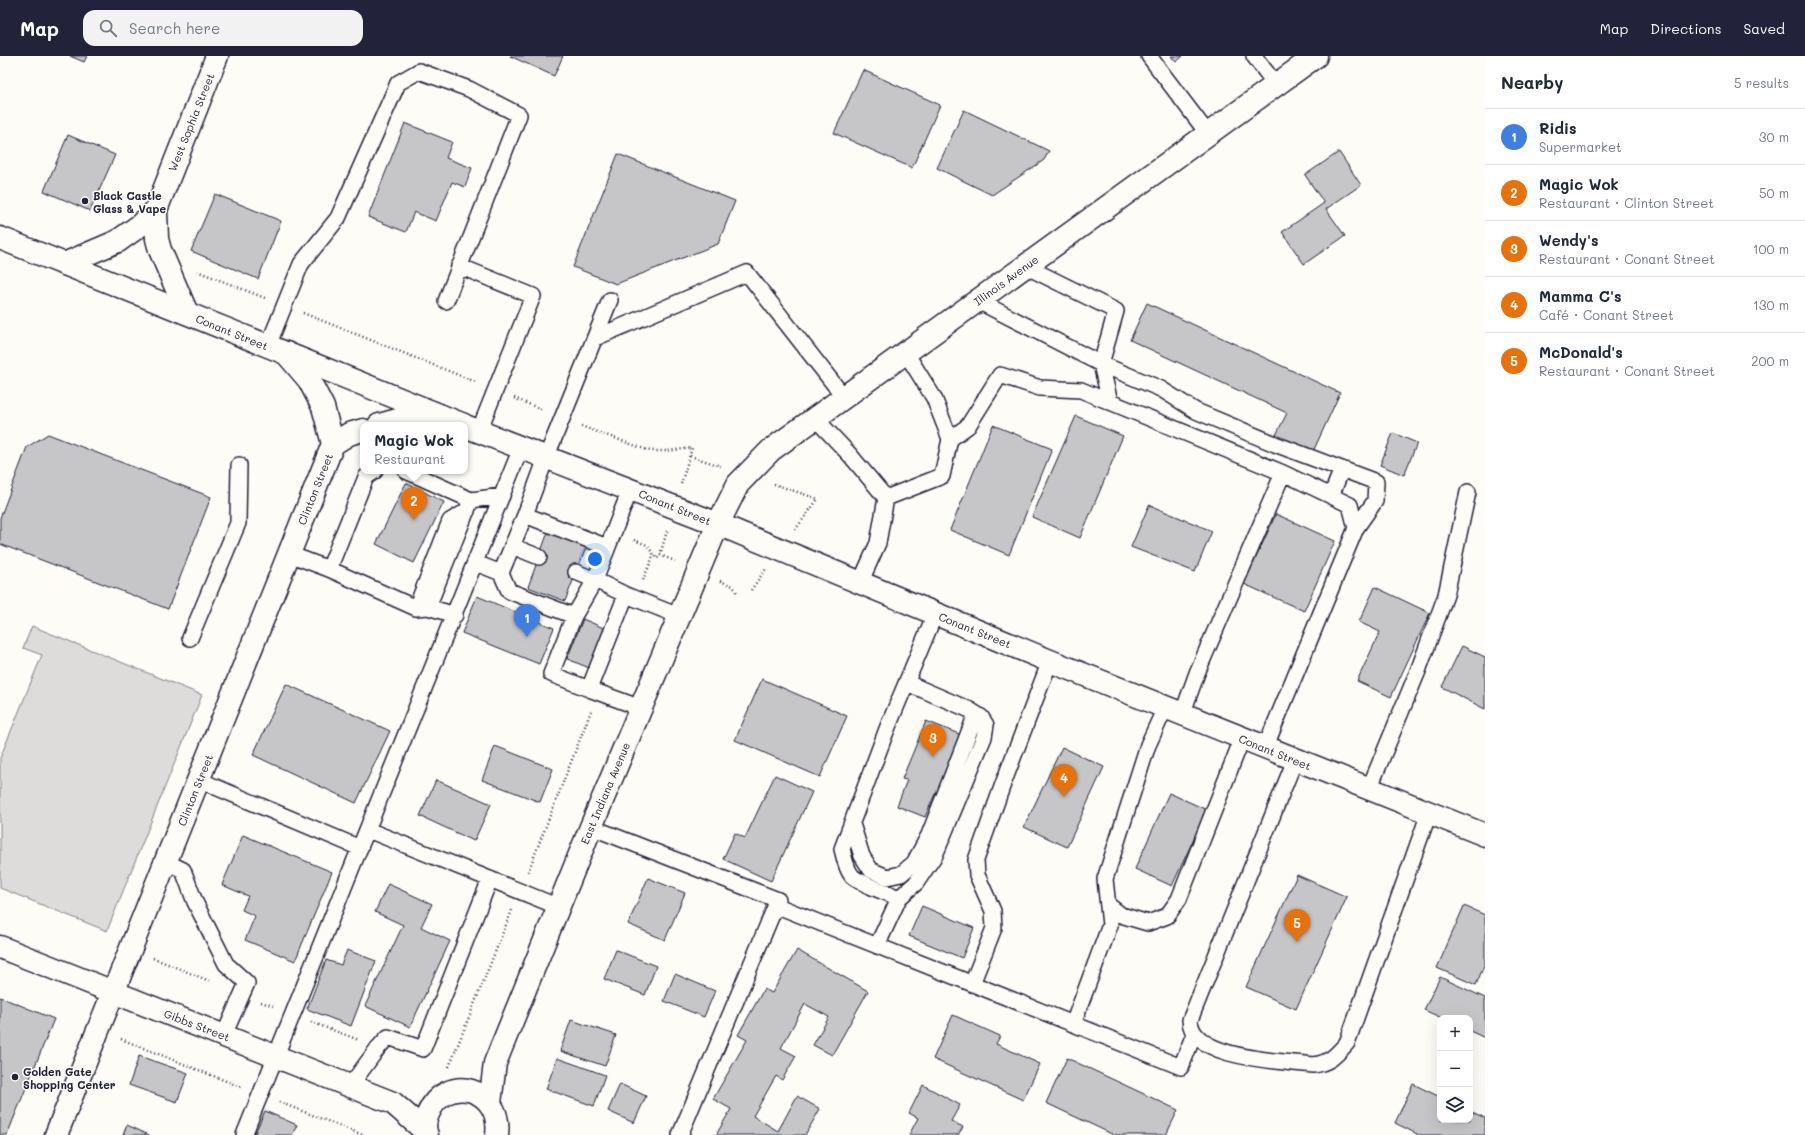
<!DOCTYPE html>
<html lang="en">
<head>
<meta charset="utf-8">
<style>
  body { margin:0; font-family:Mali,sans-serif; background:#f2f2f3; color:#1f2937 }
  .controls { position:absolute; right:12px; bottom:12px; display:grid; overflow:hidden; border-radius:8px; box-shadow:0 4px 16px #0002 }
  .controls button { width:36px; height:36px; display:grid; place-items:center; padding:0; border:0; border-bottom:1px solid #e0e1e3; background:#fff; color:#1f2937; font:20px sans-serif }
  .you { position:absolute; left:595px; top:503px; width:14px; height:14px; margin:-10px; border:3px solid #fff; border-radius:50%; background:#1a73e8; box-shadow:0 0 0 6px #1a73e833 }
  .badge { display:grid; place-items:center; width:26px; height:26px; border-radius:50%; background:#22223b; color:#fff; font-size:13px; font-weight:700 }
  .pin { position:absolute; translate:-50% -33px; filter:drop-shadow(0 1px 2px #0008) }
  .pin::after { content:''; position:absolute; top:21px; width:14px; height:12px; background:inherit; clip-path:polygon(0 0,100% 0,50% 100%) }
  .popup { position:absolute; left:360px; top:366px; width:108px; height:52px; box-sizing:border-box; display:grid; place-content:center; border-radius:8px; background:#fff; filter:drop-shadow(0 1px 3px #0005); font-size:13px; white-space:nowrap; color:#747a83 }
  .popup b { font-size:15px; color:#1f2937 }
  .popup::after { content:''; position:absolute; left:50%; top:100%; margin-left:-8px; border:8px solid transparent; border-top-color:#fff }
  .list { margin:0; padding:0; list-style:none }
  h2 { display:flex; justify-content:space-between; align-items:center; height:52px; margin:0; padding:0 16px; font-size:17px }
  h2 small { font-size:13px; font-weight:400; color:#747a83 }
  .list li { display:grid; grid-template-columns:26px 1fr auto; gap:12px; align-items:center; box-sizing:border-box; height:56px; padding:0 16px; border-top:1px solid #e0e1e3 }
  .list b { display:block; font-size:15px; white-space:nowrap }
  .list p { margin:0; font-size:13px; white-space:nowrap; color:#747a83 }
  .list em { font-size:13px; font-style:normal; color:#747a83 }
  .icon { flex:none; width:22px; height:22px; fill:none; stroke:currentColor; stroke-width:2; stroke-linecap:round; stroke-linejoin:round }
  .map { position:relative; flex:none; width:1485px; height:1079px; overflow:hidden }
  header { display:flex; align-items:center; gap:24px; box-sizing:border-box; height:56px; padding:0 20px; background:#22223b; color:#fff }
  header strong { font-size:19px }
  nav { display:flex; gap:22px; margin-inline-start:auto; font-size:14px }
  .search { width:280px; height:36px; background:#f2f2f3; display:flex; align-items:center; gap:10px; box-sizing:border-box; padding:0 14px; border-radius:12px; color:#747a83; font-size:15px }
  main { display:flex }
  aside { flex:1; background:#fff }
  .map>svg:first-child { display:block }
  .green { fill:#dddcdb; stroke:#807f8b }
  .building { fill:#c6c6c8; stroke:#22223b }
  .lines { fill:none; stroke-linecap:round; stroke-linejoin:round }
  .lane-casing { stroke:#22223b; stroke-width:18 }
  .street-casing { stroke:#22223b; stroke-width:25 }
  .primary-casing { stroke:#22223b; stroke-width:25 }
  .path { stroke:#22223b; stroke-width:2.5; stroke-dasharray:1 3; stroke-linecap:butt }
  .lane { stroke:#fdfcf7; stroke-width:15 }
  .street { stroke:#fdfcf7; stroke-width:22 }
  .primary { stroke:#fdfcf7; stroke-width:22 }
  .poi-dot { fill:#22223b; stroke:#fdfcf7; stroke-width:1.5 }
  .labels { text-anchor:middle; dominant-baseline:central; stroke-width:3; stroke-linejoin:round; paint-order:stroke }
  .street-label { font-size:11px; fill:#22223b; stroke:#fdfcf7 }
  .poi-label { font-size:11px; font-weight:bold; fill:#22223b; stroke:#fdfcf7; text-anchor:start }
</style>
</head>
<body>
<header>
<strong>Map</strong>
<div class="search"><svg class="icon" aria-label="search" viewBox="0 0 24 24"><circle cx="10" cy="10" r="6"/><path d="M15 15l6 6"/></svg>Search here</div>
<nav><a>Map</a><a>Directions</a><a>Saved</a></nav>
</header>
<main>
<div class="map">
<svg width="1485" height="1079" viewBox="0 0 1485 1079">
  <rect width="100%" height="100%" fill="#fdfcf7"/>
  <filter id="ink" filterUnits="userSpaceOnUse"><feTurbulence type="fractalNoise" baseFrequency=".025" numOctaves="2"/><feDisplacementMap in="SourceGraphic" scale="8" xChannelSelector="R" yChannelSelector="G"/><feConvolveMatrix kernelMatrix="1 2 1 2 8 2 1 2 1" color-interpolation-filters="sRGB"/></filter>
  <g filter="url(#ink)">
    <path class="green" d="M32,570L202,639L107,875L0,832V702L42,599L23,592Z"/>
    <path class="building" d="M70,0H87L84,6Z
      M510,0H563L554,20Z
      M1171,0H1183L1176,6Z
      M863,14L940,49L912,112L834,77Z
      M964,54L1049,95L1044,104L992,139L937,112Z
      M405,67L452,86L446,102L472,112L465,131L452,126L436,165L414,156L406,176L368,161Z
      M68,79L115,99L90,155L44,135Z
      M1339,96L1361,129L1326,153L1345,180L1304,208L1282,176L1324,147L1305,119Z
      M618,98L735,145L718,188L616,228L573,211Z
      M215,138L281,165L258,223L191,195Z
      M1147,247L1340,337L1311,400L1274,383L1287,357L1130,284Z
      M1076,360L1123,380L1080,482L1032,461Z
      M993,369L1052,393L1009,499L950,474Z
      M1393,377L1417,387L1404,419L1380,409Z
      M48,378L211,441L168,553L0,488V462L27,391Z
      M406,427L444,446L414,507L376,488Z
      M1149,449L1212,475L1195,516L1131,491Z
      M1276,458L1335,485L1304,555L1244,528Z
      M548,476L587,489L565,545L528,531Z
      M1375,531L1430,557L1391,641L1357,625L1380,576L1359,566Z
      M477,540L554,572L539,608L462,577Z
      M583,563L608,574L592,613L567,603Z
      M1462,590L1485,601V653L1442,631Z
      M762,623L847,660L820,721L735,684Z
      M286,628L390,675L356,747L253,699Z
      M926,665L964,680L939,740L935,738L925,761L897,750L907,724L902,723Z
      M495,690L553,713L540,746L482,724Z
      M1062,691L1104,711L1067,791L1024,771Z
      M775,719L812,736L771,825L723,803L735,777L745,782Z
      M436,724L491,748L474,785L420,760Z
      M1169,737L1207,754L1172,830L1135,813Z
      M243,779L332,816L295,905L245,884L255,860L242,854L248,840L222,829Z
      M1297,819L1347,841L1296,953L1246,931Z
      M648,822L685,837L665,884L628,868Z
      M388,828L432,848L421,871L450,885L410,971L365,950L403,869L375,856Z
      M922,850L974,872L962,902L909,880Z
      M1464,850L1485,859V907L1476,929L1437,912Z
      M347,894L376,905L351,970L307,953L326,904L341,909Z
      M616,894L656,910L645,939L604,923Z
      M797,894L868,935L832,999L813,989L829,961L805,948L781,992L796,1000L782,1024L776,1020L753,1060L778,1075L797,1040L820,1053L805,1079H716L731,1053L713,1043L747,984L738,979L764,933L772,937Z
      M675,918L715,935L704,961L664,945Z
      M1440,921L1485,942V982L1470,975V962H1442L1424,954Z
      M0,941L54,963L7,1079H0Z
      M953,959L1000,980L996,988L1040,1008L1023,1044L933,1003Z
      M571,964L616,979L605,1010L560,995Z
      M139,1000L188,1017L177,1046L129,1029Z
      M557,1002L605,1019L594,1050L546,1033Z
      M1067,1002L1178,1054L1166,1079H1114L1046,1047Z
      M620,1028L646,1040L634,1067L608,1055Z
      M1413,1028L1440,1041V1064H1470V1055L1485,1062V1079H1419L1395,1067Z
      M923,1029L960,1049L951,1065L963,1071L958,1079H909L918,1062L909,1057Z
      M265,1055L297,1069L292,1079H254Z
      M127,1069L149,1079H123Z"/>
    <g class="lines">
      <g class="lane-casing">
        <path id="lane" d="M1149,0L1208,78
          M1254,0L1276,29
          M459,210L533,240L479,375
          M1025,210L1116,255L1101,308L1161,333L1196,355L1275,388L1376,426L1375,445L1356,472
          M978,245L1101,308L1110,346
          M595,282L747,217L844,341
          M268,290L301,208L338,162L398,27L419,15L469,33L519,59L446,245
          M815,362L850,399L886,442L878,487L860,527
          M950,383L968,370L1000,319L1040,332L1081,334L1283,417
          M406,415L471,444L502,440
          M1331,440L1342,413
          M886,442L942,420L950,383L934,342L906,297
          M512,490L539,501
          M607,491L525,459L546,402L610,244
          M289,498L329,513L416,552L428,551L471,444
          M476,507L501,517L509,535L574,560
          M329,513L366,421L375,415
          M576,516L595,524L574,560L551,618L589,633
          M501,517L525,459
          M626,539L595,524L630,434
          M428,551L455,559
          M416,552L450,465L467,455
          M190,582L238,467L239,409
          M641,652L589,633L626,539L679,560
          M1182,659L1197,617L1283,417L1350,449L1356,472L1265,692
          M1295,704L1190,964C1191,1004 1285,1005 1314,1009C1331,1006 1336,999 1347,987L1429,757
          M199,724L360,792
          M1369,733L1418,615L1446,539L1468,436
          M852,768L862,800L871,814L887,821L901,818L914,807L929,779L976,658
          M591,771L778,844L680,1079
          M368,774L559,851
          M166,806L183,814L195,846L226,908L247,927L224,979
          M899,842C886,836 862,829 852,820C846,813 844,801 842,793L887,673L935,558
          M775,849L1181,1011L1194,978
          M1108,849L1121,859L1148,867L1167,860L1179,843L1242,683
          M877,890L899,842L916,827L935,799L984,681L986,669L981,661L970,654L907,627
          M972,928L994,872L993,855L977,819L976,804L1003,728L1050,605
          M1073,968L1110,869L1105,823L1148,689L1165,652
          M350,1030L378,992L388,981L423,993L490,823
          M244,1079L521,392"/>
      </g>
      <g class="street-casing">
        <path id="street" d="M64,208L118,185L139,170L156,154
          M187,257L160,194L157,183L156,154L217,0
          M379,369L408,361L434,357
          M333,388L349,378L363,374
          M0,891L393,1047L425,1075
          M490,1047L495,1007L591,771L718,468
          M56,1079L333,388L323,351L309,324L286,297
          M427,1079C424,1072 425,1064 428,1058C445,1016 503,1031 497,1079"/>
      </g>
      <g class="primary-casing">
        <path id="primary" d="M0,182L464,369
          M465,370L718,468L1050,605L1485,779
          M718,468L738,428L771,394L1316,0"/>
      </g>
      <path class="path" d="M197,215L265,242
        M303,257L476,326
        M514,342L543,354
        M581,370L650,395H667L692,392L681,428
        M690,400L721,410
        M774,428L818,443L795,474
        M634,484L647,489L657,503L660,499L675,505
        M660,499L667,475
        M643,524L654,498
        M720,525L733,530L737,537
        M751,534L766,513
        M528,816L591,655
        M153,902L212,926
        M261,946L273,950
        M311,966L359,984
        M121,983L241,1031
        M449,1011L512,854
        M279,1046L363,1079"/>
      <use href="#lane" class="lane"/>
      <use href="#street" class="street"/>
      <use href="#primary" class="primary"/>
    </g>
  </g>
  <g class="poi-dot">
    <circle cx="85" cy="145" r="4"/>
    <circle cx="15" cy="1021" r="4"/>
  </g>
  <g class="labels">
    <g class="street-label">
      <text transform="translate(191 66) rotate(-68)">West Sophia Street</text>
      <text transform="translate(1006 224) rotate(-36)">Illinois Avenue</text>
      <text transform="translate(232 276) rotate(22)">Conant Street</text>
      <text transform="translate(315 433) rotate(-68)">Clinton Street</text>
      <text transform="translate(675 451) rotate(22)">Conant Street</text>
      <text transform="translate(975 574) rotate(22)">Conant Street</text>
      <text transform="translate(1275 696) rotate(22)">Conant Street</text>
      <text transform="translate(195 734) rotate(-68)">Clinton Street</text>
      <text transform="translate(605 737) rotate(-67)">East Indiana Avenue</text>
      <text transform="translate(197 969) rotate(21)">Gibbs Street</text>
    </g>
    <g class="poi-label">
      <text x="93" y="139">Black Castle<tspan x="93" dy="13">Glass &amp; Vape</tspan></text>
      <text x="23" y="1015">Golden Gate<tspan x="23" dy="13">Shopping Center</tspan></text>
    </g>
  </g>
</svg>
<div class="controls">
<button>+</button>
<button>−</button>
<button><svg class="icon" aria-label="layers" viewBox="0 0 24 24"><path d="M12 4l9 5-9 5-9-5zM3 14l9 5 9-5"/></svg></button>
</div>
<div class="you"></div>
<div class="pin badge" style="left:527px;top:581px;background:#3f7fe0">1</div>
<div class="pin badge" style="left:414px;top:464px;background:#e8710a">2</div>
<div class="popup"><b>Magic Wok</b>Restaurant</div>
<div class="pin badge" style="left:933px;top:701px;background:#e8710a">3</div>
<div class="pin badge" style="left:1064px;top:741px;background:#e8710a">4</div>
<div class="pin badge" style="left:1297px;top:886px;background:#e8710a">5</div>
</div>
<aside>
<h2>Nearby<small>5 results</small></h2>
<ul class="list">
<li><span class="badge" style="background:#3f7fe0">1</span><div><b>Ridis</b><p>Supermarket</p></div><em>30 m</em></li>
<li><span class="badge" style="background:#e8710a">2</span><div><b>Magic Wok</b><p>Restaurant · Clinton Street</p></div><em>50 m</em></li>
<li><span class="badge" style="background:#e8710a">3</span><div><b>Wendy's</b><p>Restaurant · Conant Street</p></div><em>100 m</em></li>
<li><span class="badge" style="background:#e8710a">4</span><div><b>Mamma C's</b><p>Café · Conant Street</p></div><em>130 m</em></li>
<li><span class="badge" style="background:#e8710a">5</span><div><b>McDonald's</b><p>Restaurant · Conant Street</p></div><em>200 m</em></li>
</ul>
</aside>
</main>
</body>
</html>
